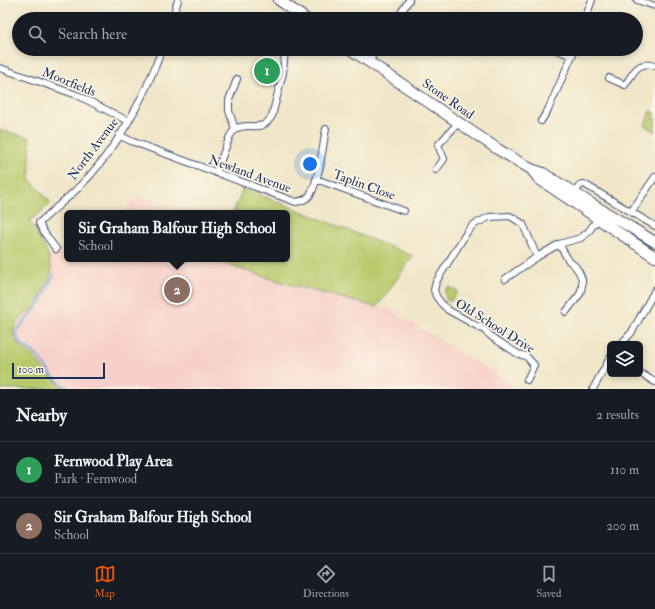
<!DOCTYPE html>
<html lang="en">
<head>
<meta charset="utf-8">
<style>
  body { margin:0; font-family:"IM FELL Double Pica",serif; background:#20242c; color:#f1f3f6 }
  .controls { position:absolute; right:12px; bottom:12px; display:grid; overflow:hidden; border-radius:6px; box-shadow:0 2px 6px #0003 }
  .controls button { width:36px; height:36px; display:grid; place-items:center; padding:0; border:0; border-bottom:1px solid #363941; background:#171b24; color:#f1f3f6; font:20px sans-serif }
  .scale { position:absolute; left:12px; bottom:10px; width:93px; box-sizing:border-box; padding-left:4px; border:2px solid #1b2f5e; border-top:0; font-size:11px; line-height:14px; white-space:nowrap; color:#1b2f5e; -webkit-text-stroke:3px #fcf5e5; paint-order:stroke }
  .you { position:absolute; left:310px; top:164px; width:14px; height:14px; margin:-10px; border:3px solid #fff; border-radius:50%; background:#1a73e8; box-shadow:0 0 0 6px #1a73e833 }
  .badge { display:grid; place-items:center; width:26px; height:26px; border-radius:50%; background:#ea580c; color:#fff; font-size:13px; font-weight:700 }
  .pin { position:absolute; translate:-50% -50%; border:2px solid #fff; box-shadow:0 1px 4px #0006 }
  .popup { position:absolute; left:64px; top:210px; width:226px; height:52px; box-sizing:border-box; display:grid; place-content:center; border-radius:6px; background:#171b24; filter:drop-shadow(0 1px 3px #0005); font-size:13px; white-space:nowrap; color:#9ea1a6 }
  .popup b { font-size:15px; color:#f1f3f6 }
  .popup::after { content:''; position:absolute; left:50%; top:100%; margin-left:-8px; border:8px solid transparent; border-top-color:#171b24 }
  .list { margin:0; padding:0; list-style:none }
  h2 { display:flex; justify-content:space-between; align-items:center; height:52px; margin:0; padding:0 16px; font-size:17px }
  h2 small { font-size:13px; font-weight:400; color:#9ea1a6 }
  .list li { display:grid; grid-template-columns:26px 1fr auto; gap:12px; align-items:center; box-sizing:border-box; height:56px; padding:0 16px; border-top:1px solid #363941 }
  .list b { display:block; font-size:15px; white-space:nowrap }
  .list p { margin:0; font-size:13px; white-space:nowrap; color:#9ea1a6 }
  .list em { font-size:13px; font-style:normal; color:#9ea1a6 }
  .icon { flex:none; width:22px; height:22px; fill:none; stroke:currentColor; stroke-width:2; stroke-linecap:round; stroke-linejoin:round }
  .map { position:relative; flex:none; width:655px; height:389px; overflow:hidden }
  .search { position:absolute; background:#171b24; box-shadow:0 2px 6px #0003; left:12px; right:12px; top:12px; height:44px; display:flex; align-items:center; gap:10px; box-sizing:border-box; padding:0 14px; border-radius:22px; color:#9ea1a6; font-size:15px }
  .sheet { height:164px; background:#171b24 }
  nav { display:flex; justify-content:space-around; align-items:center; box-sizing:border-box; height:56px; border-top:1px solid #363941; background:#171b24; font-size:11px; color:#9ea1a6 }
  nav a { display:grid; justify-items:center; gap:2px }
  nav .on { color:#ea580c }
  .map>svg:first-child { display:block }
  .built { fill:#f7d0c9 }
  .green { fill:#b9ca6d; stroke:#6a7c66 }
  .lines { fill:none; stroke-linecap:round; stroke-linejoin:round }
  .stream { stroke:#5da7d4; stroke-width:2 }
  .minor-casing { stroke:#3b4a6e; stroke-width:8 }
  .trunk-casing { stroke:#3b4a6e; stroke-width:12 }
  .minor { stroke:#fff; stroke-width:6 }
  .trunk { stroke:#fff; stroke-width:10 }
  .labels { text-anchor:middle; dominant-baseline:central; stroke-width:3.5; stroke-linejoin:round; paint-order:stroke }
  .street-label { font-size:13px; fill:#1b2f5e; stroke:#fcf5e5 }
</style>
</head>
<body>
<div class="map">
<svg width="655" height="389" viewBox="0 0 655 389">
  <rect width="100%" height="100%" fill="#fcf5e5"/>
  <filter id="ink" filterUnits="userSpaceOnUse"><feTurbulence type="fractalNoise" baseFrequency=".025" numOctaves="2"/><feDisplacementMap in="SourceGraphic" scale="8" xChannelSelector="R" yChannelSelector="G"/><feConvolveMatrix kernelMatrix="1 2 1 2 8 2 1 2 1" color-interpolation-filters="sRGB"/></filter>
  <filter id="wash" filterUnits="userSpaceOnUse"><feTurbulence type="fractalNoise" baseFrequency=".012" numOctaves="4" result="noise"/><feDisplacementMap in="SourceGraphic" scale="16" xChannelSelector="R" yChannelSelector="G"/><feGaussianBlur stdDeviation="0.9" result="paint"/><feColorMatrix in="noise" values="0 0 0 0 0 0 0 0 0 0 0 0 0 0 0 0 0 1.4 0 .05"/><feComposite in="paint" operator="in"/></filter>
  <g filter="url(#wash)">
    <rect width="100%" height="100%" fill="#f1e6c9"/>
    <path class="built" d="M139,195L185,213H121Z
      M64,245L67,248V259H75L76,260L77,259H213L281,283L389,309L521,389H65L47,373L32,355L18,345L14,336V330L18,321L24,315L34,309L52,269L48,256Z"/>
    <path class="green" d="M264,65L273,68L270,77L261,73Z
      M650,111L655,113V132L645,126Z
      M0,130L30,138V180L51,203L35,217L29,220L49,255L48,256L52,269L49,280L34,309L24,315L18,321L14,330V336L18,344L20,343L19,345L32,355L47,373L65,389H0Z
      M243,188L413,256L377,307C322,293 266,280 213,259H287V213H233Z
      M448,287H450L457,291V293L451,301H448L446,299L445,291Z"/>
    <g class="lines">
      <path class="stream" d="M54,274C49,285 44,297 37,307C29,318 21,322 16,334L20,343L36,354L52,375L62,385L70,389"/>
    </g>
  </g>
  <g filter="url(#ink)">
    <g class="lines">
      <g class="minor-casing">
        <path id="minor" d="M637,0L655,6
          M172,19L178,0
          M397,19L409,0
          M585,19L592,0
          M554,49L572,56
          M369,61L377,49
          M0,68L77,95L128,121
          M609,78L625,85C634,72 638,60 655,66
          M237,79L229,100V111L235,129C251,121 261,134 272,116L283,73L285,49
          M541,121L548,110L575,49
          M119,135L131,141L296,202C302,201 307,199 310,195C319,182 323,145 326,129
          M436,170L444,159L438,145L459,122
          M216,173L230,136L235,129
          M316,179L404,211
          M575,193L580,185L584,184L655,226
          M631,212L655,177
          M559,244L569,261L575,266L579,272L582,279V286L580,294L566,312
          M56,249L43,231L39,223C51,212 64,201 76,190C115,153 144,99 162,49
          M505,279L537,257L559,244L581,238L589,231L599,217
          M621,344L632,332L655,290
          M640,373L655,382
          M527,380L534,365L526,356L518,354L492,337L484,330L448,310L441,303L436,296L434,290L436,282L467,232L473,225L489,217L510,216L523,224L537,257
          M593,389L610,358"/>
      </g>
      <g class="trunk-casing">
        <path id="trunk" d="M279,0L306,19
          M350,49L499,150L531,169L543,173L592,204L655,242
          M531,169L539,179L655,257"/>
      </g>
      <use href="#minor" class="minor"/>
      <use href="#trunk" class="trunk"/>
    </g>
  </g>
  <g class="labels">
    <g class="street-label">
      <text transform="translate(69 82) rotate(22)">Moorfields</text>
      <text transform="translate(448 99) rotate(35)">Stone Road</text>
      <text transform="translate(93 149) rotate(-53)">North Avenue</text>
      <text transform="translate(250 174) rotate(20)">Newland Avenue</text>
      <text transform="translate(364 185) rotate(20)">Taplin Close</text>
      <text transform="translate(495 326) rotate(32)">Old School Drive</text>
    </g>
  </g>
</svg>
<div class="controls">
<button><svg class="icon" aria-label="layers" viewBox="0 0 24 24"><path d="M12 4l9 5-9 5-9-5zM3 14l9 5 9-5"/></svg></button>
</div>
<div class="scale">100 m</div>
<div class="you"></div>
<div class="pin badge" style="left:267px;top:71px;background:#2e9e5b">1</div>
<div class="pin badge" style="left:177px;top:290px;background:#8d6e63">2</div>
<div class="popup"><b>Sir Graham Balfour High School</b>School</div>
<div class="search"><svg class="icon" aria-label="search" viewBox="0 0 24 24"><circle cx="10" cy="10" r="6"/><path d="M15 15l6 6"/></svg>Search here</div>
</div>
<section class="sheet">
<h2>Nearby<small>2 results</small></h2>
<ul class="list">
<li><span class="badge" style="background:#2e9e5b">1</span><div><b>Fernwood Play Area</b><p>Park · Fernwood</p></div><em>110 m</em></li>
<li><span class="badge" style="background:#8d6e63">2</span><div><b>Sir Graham Balfour High School</b><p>School</p></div><em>200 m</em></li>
</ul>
</section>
<nav>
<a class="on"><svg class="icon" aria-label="map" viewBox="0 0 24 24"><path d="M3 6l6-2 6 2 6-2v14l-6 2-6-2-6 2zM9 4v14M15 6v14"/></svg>Map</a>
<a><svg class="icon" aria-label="directions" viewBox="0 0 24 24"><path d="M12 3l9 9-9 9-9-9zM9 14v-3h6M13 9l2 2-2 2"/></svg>Directions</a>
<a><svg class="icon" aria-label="saved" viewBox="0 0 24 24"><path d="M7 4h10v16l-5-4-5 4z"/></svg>Saved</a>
</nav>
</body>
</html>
